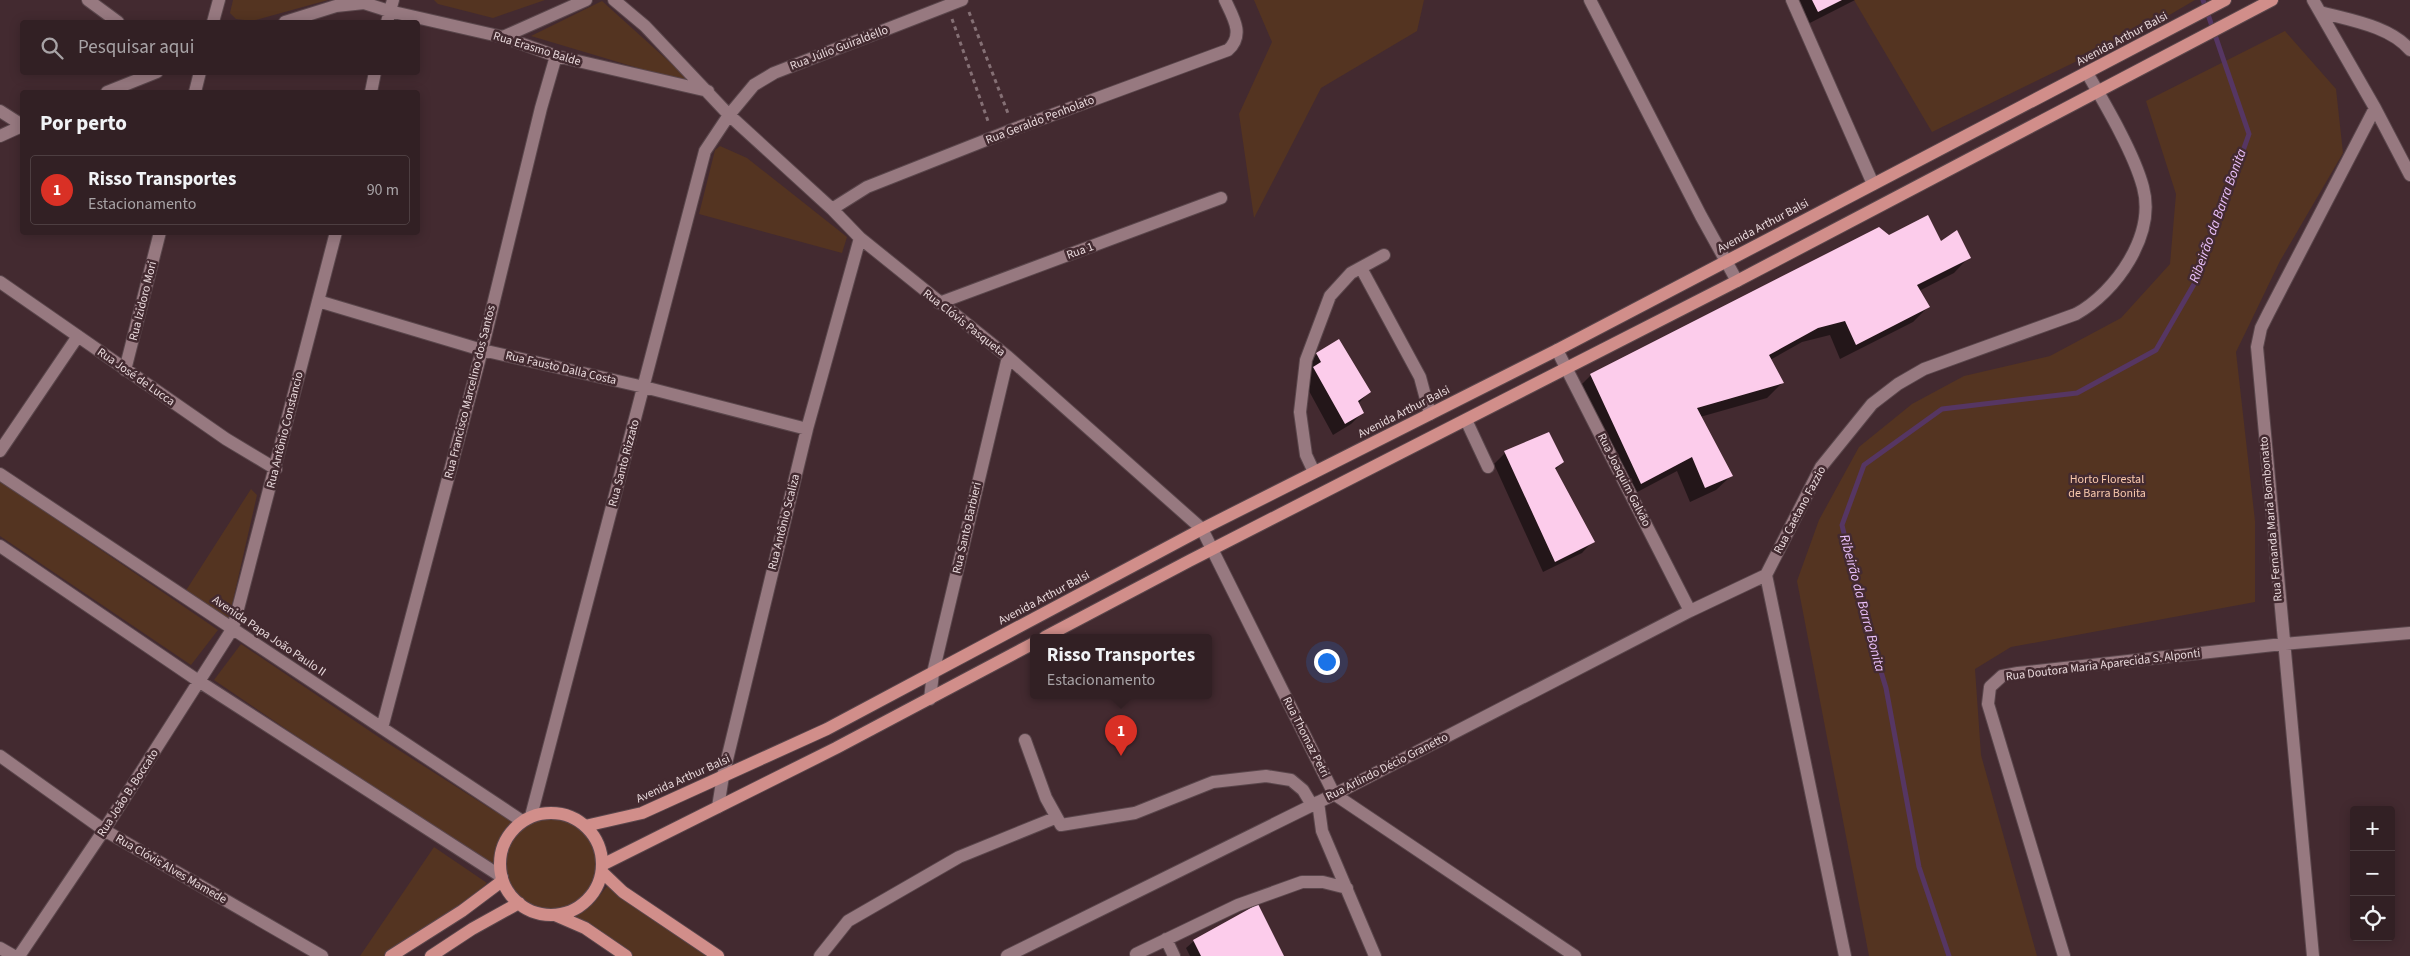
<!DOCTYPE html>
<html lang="pt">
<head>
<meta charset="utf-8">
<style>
  body { margin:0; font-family:"Source Sans 3",sans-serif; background:#3a282c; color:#f1f3f6 }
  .controls { position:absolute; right:15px; bottom:15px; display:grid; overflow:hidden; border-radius:5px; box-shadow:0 2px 12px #0003 }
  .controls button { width:45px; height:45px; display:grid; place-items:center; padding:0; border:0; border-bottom:1px solid #4d3e41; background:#322024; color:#f1f3f6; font:25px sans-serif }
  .you { position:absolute; left:1326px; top:661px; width:18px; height:18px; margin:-12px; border:4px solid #fff; border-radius:50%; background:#1a73e8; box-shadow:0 0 0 8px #1a73e833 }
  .badge { display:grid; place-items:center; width:32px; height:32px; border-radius:50%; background:#d93025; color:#fff; font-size:16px; font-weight:700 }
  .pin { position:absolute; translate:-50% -41px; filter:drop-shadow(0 1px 2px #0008) }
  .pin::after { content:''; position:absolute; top:26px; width:18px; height:15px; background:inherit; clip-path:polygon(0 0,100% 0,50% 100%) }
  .popup { position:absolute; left:1030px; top:634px; width:182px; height:65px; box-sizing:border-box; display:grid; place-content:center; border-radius:5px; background:#322024; filter:drop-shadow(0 1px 4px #0005); font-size:16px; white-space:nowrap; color:#a8a3a6 }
  .popup b { font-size:19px; color:#f1f3f6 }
  .popup::after { content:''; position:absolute; left:50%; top:100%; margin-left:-10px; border:10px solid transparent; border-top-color:#322024 }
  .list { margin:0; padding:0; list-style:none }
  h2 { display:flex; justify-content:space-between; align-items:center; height:65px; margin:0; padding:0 20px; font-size:21px }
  h2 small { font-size:16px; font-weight:400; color:#a8a3a6 }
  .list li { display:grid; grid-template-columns:32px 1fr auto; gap:15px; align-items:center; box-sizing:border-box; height:70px; margin:0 10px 10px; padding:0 10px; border:1px solid #4d3e41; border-radius:5px }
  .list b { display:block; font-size:19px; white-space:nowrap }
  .list p { margin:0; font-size:16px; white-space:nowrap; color:#a8a3a6 }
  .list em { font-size:16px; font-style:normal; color:#a8a3a6 }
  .icon { flex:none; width:28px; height:28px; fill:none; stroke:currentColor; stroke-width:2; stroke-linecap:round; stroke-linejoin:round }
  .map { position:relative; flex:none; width:2410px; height:956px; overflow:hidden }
  .search { position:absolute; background:#322024; box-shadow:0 2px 12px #0003; left:20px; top:20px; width:400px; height:55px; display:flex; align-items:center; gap:12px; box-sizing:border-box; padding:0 18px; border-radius:5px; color:#a8a3a6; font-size:19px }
  .panel { position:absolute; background:#322024; box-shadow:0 2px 12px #0003; left:20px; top:90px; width:400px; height:145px; border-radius:5px }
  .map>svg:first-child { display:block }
  .green { fill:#543421 }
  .shadow { fill:#0007 }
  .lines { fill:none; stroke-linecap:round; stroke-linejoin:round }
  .stream { stroke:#563663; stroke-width:5 }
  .building { fill:#fccceb }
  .minor-casing { stroke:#5a464b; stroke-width:14 }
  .major-casing { stroke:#5a464b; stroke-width:14 }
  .path { stroke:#857075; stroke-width:3; stroke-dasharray:4 4; stroke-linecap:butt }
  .minor { stroke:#977980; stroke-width:12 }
  .major { stroke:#d18e8a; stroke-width:12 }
  .labels { text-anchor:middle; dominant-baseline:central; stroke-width:5; stroke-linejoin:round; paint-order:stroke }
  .street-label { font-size:12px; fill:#e9d9dc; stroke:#432a30 }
  .park-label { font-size:12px; fill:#fac9ad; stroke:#432a30 }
  .water-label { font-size:14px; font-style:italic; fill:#ebc1fc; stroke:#432a30 }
</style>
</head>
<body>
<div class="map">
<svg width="2410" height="956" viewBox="0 0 2410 956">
  <rect width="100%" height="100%" fill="#432a30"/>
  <path class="green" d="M233,0H328L252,21L236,19L230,13Z
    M434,0H545L493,18L438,4Z
    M1254,0H1424L1417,31L1321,88L1254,218L1239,114L1272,42Z
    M1854,0H2195L2159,21L1932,132Z
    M602,1L695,85L531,36Z
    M2285,31L2336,89L2343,153L2280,261L2236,352L2255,521V602L2011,647L1975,669L1981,755L2037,956H1869L1797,581L1819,520L1859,447L1912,404L1964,376L2050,356L2121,318L2170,264L2176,194L2146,101Z
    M720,146L747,158L847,237L842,253L699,214L715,150Z
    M0,481L218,630L191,665L0,536Z
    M251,489L257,495L229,618L185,592Z
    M241,644L383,740L494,811L517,822C504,834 497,850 496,867L475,857L214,680Z
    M503 862a47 47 0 1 1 94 0a47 47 0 1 1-94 0Z
    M434,847L487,883L460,909L387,956H360Z
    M608,885L714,956H630L571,918L593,904Z"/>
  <path class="shadow" d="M1791,0H1855L1802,27Z
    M1889,236L1941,242L1969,257L1954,273L1919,291L1928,307L1913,322L1840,359L1830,335L1802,342L1770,360L1782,383L1767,398L1700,417L1732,475L1716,490L1690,502L1677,471L1626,498L1576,390L1591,375Z
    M1317,354L1369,392L1358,404L1362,413L1351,424L1333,435L1303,380L1306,365Z
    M1505,453L1563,462L1555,470L1593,541L1582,553L1543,572L1494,464Z
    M1194,941L1282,956H1190L1186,948Z"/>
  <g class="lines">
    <path class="stream" d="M1949,956L1919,867L1886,688L1861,606L1842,525L1864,465L1942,409L2077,393L2156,350L2197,279L2249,134L2203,0"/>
  </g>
  <path class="building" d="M1812,0H1842L1818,12Z
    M1928,215L1941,241L1957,230L1971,258L1917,285L1930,307L1856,345L1845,321L1818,328L1769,355L1784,383L1697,408L1733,476L1705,488L1692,457L1641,484L1590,374L1879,227L1889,235Z
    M1339,339L1371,392L1358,401L1364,413L1345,424L1313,367L1321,362L1316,353Z
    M1549,432L1564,462L1555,468L1595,542L1555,562L1504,451Z
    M1258,904L1284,956H1201L1193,940Z"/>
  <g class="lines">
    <g class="minor-casing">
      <path id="minor" d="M88,0L118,22
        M614,0L645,26L729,115L832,209L860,238L1008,357L1202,529L1334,794L1575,956
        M1590,0L1701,216L1737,281
        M1792,0L1873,184
        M2313,0L2375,108L2410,175
        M2320,12C2349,20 2390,26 2410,50
        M213,22L219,0
        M285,22L336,6L364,3L389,11L503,37L556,56L708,91
        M387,22L393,0
        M503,37L586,0
        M107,92L157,72
        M195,92L200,72
        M371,92L375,72
        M0,111L22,125
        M0,136L22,126
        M832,209L867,187L1014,129L1228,50C1245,35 1233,17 1225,0
        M1361,268L1420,377L1430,414
        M0,282L226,439L276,469
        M318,301L482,350L644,387L807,429
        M939,303L1221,198
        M1557,350L1690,611
        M125,370L160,232
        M1466,420L1488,467
        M0,451L78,336
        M1314,472L1306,455L1300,412L1306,360L1330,296L1351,273L1384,255
        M0,474L522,821
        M0,546L200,682L502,877
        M930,699L933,673L1008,357
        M382,728L482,350L541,108L556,56
        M1025,740L1046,798L1061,825L1135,813L1213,782L1266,776L1291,780L1303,790L1312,805
        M0,756L104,830L322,956
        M1318,802L1322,831L1375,956
        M718,807L723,776L807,429L860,238
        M531,816L705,151L729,115L754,85L774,73L962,0
        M1166,939L1174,956
        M0,948L14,956
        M1136,954L1238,905L1302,882H1323L1347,888
        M19,956L104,830L233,628L336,232
        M820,956L848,921L959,857L1055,818
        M1007,956L1343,790L1690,611L1766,575
        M1845,956L1766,575L1821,467L1872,404L1898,384L1924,369L2076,314C2116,292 2156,235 2143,187C2134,153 2105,104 2087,73
        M2064,956L1988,704L1990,687L2002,676L2018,673L2283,644L2410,633
        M2313,956L2257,347L2261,328L2268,314L2375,108"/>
    </g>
    <g class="major-casing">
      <path id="major" d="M1045,637L1189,561L1737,281L2272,0
        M500 864a51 51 0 1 1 102 0a51 51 0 1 1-102 0Z
        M585,826L642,813L827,729L1202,529L1557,350L2225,0
        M602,865L836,748L1034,643
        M602,872L623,892L718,956
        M555,915L585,928L626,956
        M391,956L462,911L502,881
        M431,956L472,929L519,903"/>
    </g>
    <path class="path" d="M969,12L1009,116
      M952,19L989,124"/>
    <use href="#minor" class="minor"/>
    <use href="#major" class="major"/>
  </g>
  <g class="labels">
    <g class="street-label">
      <text transform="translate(2122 39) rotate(-28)">Avenida Arthur Balsi</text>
      <text transform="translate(839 48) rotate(-21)">Rua Júlio Guiraldello</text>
      <text transform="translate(537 49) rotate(17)">Rua Erasmo Balde</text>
      <text transform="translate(1040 120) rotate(-21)">Rua Geraldo Penholato</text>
      <text transform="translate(1763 226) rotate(-28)">Avenida Arthur Balsi</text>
      <text transform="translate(1080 251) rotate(-20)">Rua 1</text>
      <text transform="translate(143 301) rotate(-76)">Rua Izidoro Mori</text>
      <text transform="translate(964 323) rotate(38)">Rua Clóvis Pasqueta</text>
      <text transform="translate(561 368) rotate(13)">Rua Fausto Dalla Costa</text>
      <text transform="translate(136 377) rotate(35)">Rua José de Lucca</text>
      <text transform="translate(470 392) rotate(-76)">Rua Francisco Marcelino dos Santos</text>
      <text transform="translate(1404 412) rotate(-27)">Avenida Arthur Balsi</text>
      <text transform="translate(285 430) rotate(-76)">Rua Antônio Constancio</text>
      <text transform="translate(624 463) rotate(-75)">Rua Santo Rizzato</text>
      <text transform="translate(1624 480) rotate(63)">Rua Joaquim Galvão</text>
      <text transform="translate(1800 510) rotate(-62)">Rua Caetano Fazzio</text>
      <text transform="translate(2271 519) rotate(-95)">Rua Fernanda Maria Bombonatto</text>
      <text transform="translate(784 522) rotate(-76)">Rua Antônio Scaliza</text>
      <text transform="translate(967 528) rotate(-77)">Rua Santo Barbieri</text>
      <text transform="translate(1044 598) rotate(-28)">Avenida Arthur Balsi</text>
      <text transform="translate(269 636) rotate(34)">Avenida Papa João Paulo II</text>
      <text transform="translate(2103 665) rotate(-7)">Rua Doutora Maria Aparecida S. Alponti</text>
      <text transform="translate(1306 737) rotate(63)">Rua Thomaz Petri</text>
      <text transform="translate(1387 767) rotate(-27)">Rua Arlindo Décio Granetto</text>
      <text transform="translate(683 779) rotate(-24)">Avenida Arthur Balsi</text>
      <text transform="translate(128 793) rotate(-57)">Rua João B. Boccato</text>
      <text transform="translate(171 869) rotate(30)">Rua Clóvis Alves Mamede</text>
    </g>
    <g class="park-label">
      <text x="2107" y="479">Horto Florestal<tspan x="2107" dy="14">de Barra Bonita</tspan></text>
    </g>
    <g class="water-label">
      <text transform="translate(2218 216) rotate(-70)">Ribeirão da Barra Bonita</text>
      <text transform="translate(1862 603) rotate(75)">Ribeirão da Barra Bonita</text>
    </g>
  </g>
</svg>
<div class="controls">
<button>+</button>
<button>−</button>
<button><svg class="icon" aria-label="locate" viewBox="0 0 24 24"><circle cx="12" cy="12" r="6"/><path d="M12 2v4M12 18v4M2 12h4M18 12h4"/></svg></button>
</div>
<div class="you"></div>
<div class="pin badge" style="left:1121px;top:756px">1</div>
<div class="popup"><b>Risso Transportes</b>Estacionamento</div>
<div class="search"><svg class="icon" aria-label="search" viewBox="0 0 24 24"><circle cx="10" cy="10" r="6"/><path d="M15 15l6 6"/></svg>Pesquisar aqui</div>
<section class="panel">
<h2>Por perto<small></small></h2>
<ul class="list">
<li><span class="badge">1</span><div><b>Risso Transportes</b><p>Estacionamento</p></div><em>90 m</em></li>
</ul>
</section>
</div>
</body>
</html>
